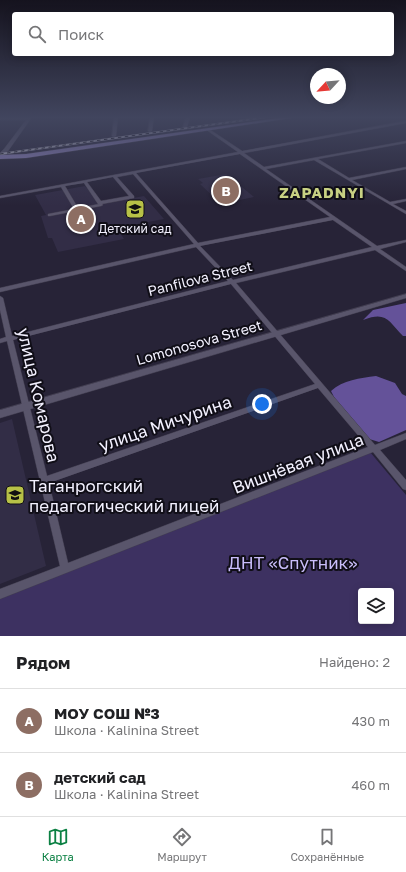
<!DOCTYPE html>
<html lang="ru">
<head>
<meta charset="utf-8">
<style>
  body { margin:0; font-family:"Golos Text",sans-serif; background:#f2f2f2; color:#202124 }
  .controls { position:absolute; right:12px; bottom:12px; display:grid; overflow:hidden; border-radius:4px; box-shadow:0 2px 10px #0003 }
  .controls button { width:36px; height:36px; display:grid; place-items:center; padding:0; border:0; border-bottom:1px solid #e0e0e0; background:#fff; color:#202124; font:20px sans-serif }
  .compass { position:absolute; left:310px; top:68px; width:36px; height:36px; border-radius:50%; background:#fff; box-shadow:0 2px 10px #0003; rotate:244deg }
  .you { position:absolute; left:262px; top:404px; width:14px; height:14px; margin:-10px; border:3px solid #fff; border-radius:50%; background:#1a73e8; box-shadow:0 0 0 6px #1a73e833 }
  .badge { display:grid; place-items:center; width:26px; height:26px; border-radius:50%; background:#0b8043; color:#fff; font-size:13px; font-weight:700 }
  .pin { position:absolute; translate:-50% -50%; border:2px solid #fff; box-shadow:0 1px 4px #0006 }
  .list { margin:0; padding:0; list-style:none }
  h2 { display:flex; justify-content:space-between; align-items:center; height:52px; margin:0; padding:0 16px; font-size:17px }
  h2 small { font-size:13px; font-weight:400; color:#757577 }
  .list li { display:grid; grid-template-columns:26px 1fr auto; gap:12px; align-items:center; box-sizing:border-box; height:64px; padding:0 16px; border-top:1px solid #e0e0e0 }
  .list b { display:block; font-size:15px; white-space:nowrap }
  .list p { margin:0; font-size:13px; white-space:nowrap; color:#757577 }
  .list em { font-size:13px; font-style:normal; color:#757577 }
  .icon { flex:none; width:22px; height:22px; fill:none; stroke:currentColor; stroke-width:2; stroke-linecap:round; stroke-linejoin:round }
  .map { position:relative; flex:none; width:406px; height:636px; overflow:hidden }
  .search { position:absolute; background:#fff; box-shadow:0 2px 10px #0003; left:12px; right:12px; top:12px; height:44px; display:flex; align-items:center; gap:10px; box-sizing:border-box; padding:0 14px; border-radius:4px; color:#757577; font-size:15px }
  .sheet { height:180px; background:#fff }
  nav { display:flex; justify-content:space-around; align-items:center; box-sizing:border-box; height:56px; border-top:1px solid #e0e0e0; background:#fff; font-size:11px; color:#757577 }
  nav a { display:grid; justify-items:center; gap:2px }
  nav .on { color:#0b8043 }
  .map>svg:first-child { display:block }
  .built { fill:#322d46 }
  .green { fill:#3d3161; fill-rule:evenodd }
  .forest { fill:#645299 }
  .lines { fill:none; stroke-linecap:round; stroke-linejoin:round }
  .street-casing { stroke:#423e50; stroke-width:1 }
  .secondary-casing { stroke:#423e50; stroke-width:1 }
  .primary-casing { stroke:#423e50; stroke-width:1 }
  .street { fill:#59556b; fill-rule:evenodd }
  .secondary { fill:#59556b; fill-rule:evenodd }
  .primary { fill:#8d81bb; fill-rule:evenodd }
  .tram { stroke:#bdbbca; stroke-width:1 }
  .rail-casing { stroke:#bdbbca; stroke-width:2 }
  .rail { stroke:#100e17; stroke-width:1; stroke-dasharray:3.5; stroke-linecap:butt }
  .labels { text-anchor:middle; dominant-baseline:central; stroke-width:4; stroke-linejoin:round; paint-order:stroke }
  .far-poi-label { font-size:12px; fill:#f3f1ff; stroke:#100e17 }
  .street-label { font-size:14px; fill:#f3f1ff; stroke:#100e17 }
  .far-district-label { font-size:15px; font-weight:bold; letter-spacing:1px; fill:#c8d183; stroke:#100e17 }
  .near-street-label { font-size:17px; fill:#f3f1ff; stroke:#100e17 }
  .near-poi-label { font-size:17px; fill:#f3f1ff; stroke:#100e17; text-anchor:start }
  .near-park-label { font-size:17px; fill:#c9bdfa; stroke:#100e17 }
</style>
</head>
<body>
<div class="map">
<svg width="406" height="636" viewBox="0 0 406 636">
  <rect width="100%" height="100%" fill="#272337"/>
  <path class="built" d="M226,174L254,197L221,204L200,184L203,183L198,179Z
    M85,186L100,204L144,196L164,219L117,228L124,239L58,252L52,238H48L41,216L46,215L35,195Z
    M12,419L46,566L0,584V423Z"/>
  <path class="green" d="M370,452L406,495V636H0V597ZM361,591H391V621H361Z"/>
  <path class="forest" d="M406,303V336H403C388,321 387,311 363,320L373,310Z
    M376,376L395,383L402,394L406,396V430L379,442L366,438L339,407L331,391C343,380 360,378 376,376Z"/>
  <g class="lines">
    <g class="street-casing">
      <path id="street" d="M114,117H118L116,136L114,137L112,136Z
        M150,117H154L152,131L150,132L148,131Z
        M186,117H190L187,127L185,128L183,127Z
        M406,121V123L244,153L264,167L406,141V143L318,159L349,178L406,167V169L352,180L390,202L406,199V201L393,204L406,211V214L314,160L266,169L377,246L406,240V242L380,249L406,267V271L375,250L236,283L375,445L406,433V439L380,450L406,480V490L403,489L373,452L0,599V589L60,566L7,341L0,343V339L6,337L0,310V296L3,298L12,336L228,281L196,247L0,292V288L194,244L133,174L117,177L134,196V198L102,204L103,205L101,206L50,216H48V214L74,209L61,187L0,198V196L238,152L208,131L207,130L209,129L242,151ZM240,154L330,217L198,243L136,173ZM113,177L129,196L101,201L87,182ZM84,183L98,204H99L78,208L65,186ZM333,220L372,247L233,280L200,246ZM231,284L315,384L47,476L13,340ZM318,388L368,447L68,563L49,483Z"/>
    </g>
    <g class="secondary-casing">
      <path id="secondary" d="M28,117H32L8,151L0,156V153L4,149L26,120H0V118Z
        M406,294V298L0,418V410Z"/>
    </g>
    <g class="primary-casing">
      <path id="primary" d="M286,117H298L26,158L0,159V155L26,154Z"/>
    </g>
    <use href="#street" class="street"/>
    <use href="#secondary" class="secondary"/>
    <use href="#primary" class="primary"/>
    <path class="tram" d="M0,118L31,117"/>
    <g class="rail-casing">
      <path id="rail" d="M0,154L267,117"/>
    </g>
    <use href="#rail" class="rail"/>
  </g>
  <linearGradient id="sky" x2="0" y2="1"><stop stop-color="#15131e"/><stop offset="0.57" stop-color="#41455e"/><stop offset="1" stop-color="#41455e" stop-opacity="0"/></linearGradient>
  <rect width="406" height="206" fill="url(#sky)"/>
  <defs>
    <g id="school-square" transform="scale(1)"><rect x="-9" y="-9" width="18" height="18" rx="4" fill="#b7c147" stroke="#100e17"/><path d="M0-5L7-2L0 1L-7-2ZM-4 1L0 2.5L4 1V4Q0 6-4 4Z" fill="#111"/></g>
    <g id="university-square" transform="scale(1)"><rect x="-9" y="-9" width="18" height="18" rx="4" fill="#b7c147" stroke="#100e17"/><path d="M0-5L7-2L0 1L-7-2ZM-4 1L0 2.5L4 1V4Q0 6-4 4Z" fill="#111"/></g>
  </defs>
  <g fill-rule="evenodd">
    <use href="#school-square" x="135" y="209"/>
    <use href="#university-square" x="15" y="495"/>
  </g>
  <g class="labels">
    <g class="far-poi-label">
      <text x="135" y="228">Детский сад</text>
    </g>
    <g class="street-label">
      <text transform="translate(200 278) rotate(-14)">Panfilova Street</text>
      <text transform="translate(199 342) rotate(-16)">Lomonosova Street</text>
    </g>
    <g class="far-district-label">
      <text x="322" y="192">ZAPADNYI</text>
    </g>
    <g class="near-street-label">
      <text transform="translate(39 395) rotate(77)">улица Комарова</text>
      <text transform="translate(165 423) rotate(-19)">улица Мичурина</text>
      <text transform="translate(298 463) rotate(-21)">Вишнёвая улица</text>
    </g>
    <g class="near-poi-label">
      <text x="29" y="485">Таганрогский<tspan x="29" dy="20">педагогический лицей</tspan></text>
    </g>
    <g class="near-park-label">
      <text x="293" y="562">ДНТ «Спутник»</text>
    </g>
  </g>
</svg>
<div class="controls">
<button><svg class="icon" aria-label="layers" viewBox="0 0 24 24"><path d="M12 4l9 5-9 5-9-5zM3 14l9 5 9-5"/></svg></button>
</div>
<svg class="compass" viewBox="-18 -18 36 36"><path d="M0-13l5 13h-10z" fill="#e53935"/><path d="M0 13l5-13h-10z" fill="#757577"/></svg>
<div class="you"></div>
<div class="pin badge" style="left:81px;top:219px;background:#8d6e63">A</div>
<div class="pin badge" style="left:226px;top:191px;background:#8d6e63">B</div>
<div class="search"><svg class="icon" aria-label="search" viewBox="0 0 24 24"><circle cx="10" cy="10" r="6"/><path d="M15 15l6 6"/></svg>Поиск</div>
</div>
<section class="sheet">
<h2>Рядом<small>Найдено: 2</small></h2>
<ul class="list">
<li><span class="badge" style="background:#8d6e63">A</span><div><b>МОУ СОШ №3</b><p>Школа · Kalinina Street</p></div><em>430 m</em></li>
<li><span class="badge" style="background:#8d6e63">B</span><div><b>детский сад</b><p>Школа · Kalinina Street</p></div><em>460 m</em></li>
</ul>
</section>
<nav>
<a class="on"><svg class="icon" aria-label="map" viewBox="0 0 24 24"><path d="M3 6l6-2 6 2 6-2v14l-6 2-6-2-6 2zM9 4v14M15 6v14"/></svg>Карта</a>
<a><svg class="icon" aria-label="directions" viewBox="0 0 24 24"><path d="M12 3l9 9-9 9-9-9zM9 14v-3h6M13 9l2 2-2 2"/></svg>Маршрут</a>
<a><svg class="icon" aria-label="saved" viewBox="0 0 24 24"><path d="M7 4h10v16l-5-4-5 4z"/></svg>Сохранённые</a>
</nav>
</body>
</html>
